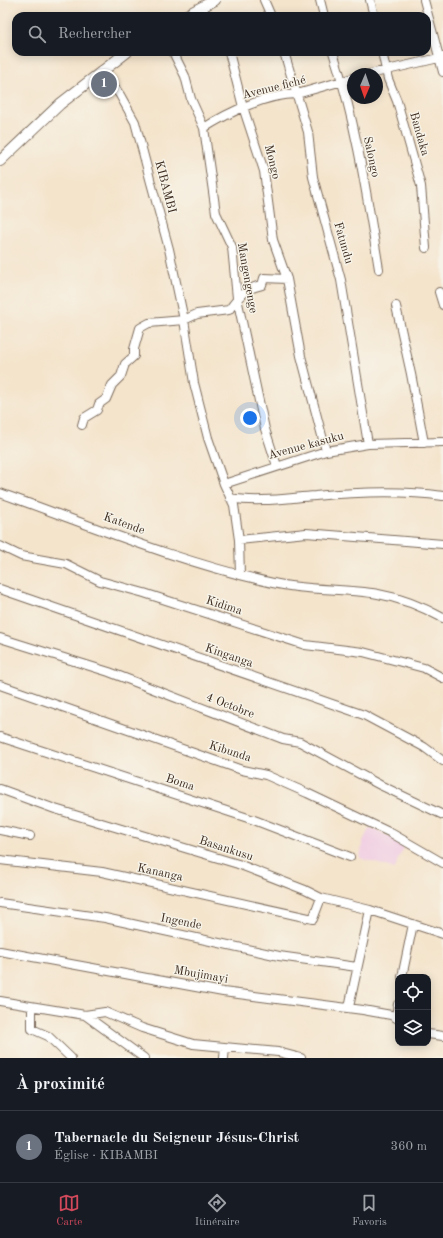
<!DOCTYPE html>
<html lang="fr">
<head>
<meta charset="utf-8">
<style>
  body { margin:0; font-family:"Old Standard TT",serif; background:#20242c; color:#f1f3f6 }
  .controls { position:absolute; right:12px; bottom:12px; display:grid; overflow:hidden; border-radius:8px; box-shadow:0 2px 10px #0003 }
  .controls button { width:36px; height:36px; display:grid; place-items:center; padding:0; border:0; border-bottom:1px solid #363941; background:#171b24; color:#f1f3f6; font:20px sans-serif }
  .compass { position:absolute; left:347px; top:68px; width:36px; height:36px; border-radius:50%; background:#171b24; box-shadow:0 2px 10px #0003; rotate:182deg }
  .you { position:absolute; left:250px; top:418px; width:14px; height:14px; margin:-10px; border:3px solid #fff; border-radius:50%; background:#1a73e8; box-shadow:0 0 0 6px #1a73e833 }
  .badge { display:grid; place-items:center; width:26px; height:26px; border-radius:50%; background:#d1495b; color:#fff; font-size:13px; font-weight:700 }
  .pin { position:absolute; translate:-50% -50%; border:2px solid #fff; box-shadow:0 1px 4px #0006 }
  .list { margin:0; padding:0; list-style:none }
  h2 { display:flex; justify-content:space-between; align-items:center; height:52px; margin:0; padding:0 16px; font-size:17px }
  h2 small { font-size:13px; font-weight:400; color:#9ea1a6 }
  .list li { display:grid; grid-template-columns:26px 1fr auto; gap:12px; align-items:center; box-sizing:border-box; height:72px; padding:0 16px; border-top:1px solid #363941 }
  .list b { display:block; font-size:15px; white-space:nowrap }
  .list p { margin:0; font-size:13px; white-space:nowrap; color:#9ea1a6 }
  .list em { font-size:13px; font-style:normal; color:#9ea1a6 }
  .icon { flex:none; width:22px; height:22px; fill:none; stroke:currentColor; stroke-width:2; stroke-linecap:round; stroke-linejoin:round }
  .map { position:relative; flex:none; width:443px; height:1058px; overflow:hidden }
  .search { position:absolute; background:#171b24; box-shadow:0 2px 10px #0003; left:12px; right:12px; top:12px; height:44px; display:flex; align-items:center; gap:10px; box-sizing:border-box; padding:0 14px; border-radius:12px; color:#9ea1a6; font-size:15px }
  .sheet { height:124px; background:#171b24 }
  nav { display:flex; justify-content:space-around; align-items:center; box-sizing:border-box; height:56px; border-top:1px solid #363941; background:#171b24; font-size:11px; color:#9ea1a6 }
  nav a { display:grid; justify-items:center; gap:2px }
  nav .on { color:#d1495b }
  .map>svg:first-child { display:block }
  .built { fill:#f1d0e3 }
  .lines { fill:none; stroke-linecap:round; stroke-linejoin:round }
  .minor-casing { stroke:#7c6b5b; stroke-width:10 }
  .tertiary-casing { stroke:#7c6b5b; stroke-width:12 }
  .minor { stroke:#fff; stroke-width:8 }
  .tertiary { stroke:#fff; stroke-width:10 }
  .labels { text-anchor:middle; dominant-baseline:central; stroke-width:3; stroke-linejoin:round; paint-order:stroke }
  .street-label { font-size:12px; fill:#3b2a1e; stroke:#f7f3e8 }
</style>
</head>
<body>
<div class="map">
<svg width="443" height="1058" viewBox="0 0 443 1058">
  <rect width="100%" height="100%" fill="#f7f3e8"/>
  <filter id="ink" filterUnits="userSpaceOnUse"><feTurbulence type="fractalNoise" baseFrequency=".025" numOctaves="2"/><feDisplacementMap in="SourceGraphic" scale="8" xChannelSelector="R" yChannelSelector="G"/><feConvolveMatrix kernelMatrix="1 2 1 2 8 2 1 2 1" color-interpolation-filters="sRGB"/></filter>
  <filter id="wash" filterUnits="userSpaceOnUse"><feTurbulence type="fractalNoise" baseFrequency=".012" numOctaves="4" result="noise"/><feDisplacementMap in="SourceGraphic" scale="16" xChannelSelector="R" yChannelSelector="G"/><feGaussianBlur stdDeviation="0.9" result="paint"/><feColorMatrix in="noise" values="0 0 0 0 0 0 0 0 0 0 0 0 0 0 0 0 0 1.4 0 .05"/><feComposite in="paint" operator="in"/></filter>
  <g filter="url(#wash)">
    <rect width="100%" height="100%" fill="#f4e4cc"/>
    <path class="built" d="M370,827L406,844L398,859L395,869L360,858L363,841Z"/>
  </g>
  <g filter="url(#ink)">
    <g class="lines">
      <g class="minor-casing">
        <path id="minor" d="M264,0L271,16
          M320,0L324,16
          M370,0L374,16
          M424,0L443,72
          M200,8L208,16
          M173,52L185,76L191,99L204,128L216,213L232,247L237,298L265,429L277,466
          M229,52L243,107L264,171L273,240L287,279L301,356L326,451
          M284,52L308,132L313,177L341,280L368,444
          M333,52C356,122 367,196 379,269
          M382,52L388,79L397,101L421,186L426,248
          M102,70L120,95L135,122L150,179L169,249L184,320L194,383L208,438L224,484L234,505L239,540L240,575
          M370,74L443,57
          M204,128C229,112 267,94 297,94L353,78
          M439,292L443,305
          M396,306L411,374L424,443
          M82,425L84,418L97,410L99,404L106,399L112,385L121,376L125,364L134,356V349L140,328L149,323L184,320L197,314L229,310C238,297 246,288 262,285L264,278L287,279
          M224,484L326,451L368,444L443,442
          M0,493C90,525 179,562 273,583C307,591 343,588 378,594C401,598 423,607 443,618
          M230,498C258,503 287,498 315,496C357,492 401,490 443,496
          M239,540L306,533L443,544
          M0,546L21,556L66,564L100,581L144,593L305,645L363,652L424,668L443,678
          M0,589L364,715L424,747L443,761
          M0,638L109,672L283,739L300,742L380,785L443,815
          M0,685L242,770L266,775L307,793L391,833L443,863
          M0,737L254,820L350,857
          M0,789L55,809L238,864L305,890L321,898L370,910L443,934
          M0,830L30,836
          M0,860L102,872L313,919L321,898
          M0,903L105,918L279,956L357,967
          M0,951L223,992L363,1010L391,1015L398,1019
          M402,977L413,924
          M0,1001L85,1015L105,1012L142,1028L193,1044L278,1052L301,1058
          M32,1007V1029L48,1036L71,1058
          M349,1007L370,910
          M85,1015L144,1058
          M396,1017L398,1004
          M428,1034L443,1036
          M224,1058L225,1048"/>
      </g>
      <g class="tertiary-casing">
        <path id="tertiary" d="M185,16L215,0
          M0,161L60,104L127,52"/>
      </g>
      <use href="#minor" class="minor"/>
      <use href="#tertiary" class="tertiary"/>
    </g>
  </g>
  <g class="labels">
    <g class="street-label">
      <text transform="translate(274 88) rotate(-14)">Avenue fiché</text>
      <text transform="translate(419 134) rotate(74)">Bandaka</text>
      <text transform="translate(371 157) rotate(78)">Salongo</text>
      <text transform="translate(272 162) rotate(76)">Mongo</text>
      <text transform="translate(165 187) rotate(75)">KIBAMBI</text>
      <text transform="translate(343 243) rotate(74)">Fatundu</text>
      <text transform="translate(247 278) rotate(80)">Mangengenge</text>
      <text transform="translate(306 446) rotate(-15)">Avenue kasuku</text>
      <text transform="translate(124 524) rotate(20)">Katende</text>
      <text transform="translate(224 606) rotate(18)">Kidima</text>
      <text transform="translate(229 656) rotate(19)">Kinganga</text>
      <text transform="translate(230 706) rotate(21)">4 Octobre</text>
      <text transform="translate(230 752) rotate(18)">Kibunda</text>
      <text transform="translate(180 783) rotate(18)">Boma</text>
      <text transform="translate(226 849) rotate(18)">Basankusu</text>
      <text transform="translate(160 873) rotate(12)">Kananga</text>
      <text transform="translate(181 922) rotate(11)">Ingende</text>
      <text transform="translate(201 975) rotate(10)">Mbujimayi</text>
    </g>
  </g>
</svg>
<div class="controls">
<button><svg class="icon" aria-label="locate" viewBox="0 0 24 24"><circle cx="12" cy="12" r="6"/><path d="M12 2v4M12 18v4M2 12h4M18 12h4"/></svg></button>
<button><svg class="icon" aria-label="layers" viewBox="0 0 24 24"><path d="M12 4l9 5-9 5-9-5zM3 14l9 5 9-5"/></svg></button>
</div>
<svg class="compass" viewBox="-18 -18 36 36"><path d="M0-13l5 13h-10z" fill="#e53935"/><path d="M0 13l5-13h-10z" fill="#9ea1a6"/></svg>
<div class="you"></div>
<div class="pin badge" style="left:104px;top:84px;background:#6b7280">1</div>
<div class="search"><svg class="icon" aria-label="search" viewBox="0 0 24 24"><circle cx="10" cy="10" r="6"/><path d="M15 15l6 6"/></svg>Rechercher</div>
</div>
<section class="sheet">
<h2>À proximité<small></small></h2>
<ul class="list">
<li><span class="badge" style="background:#6b7280">1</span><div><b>Tabernacle du Seigneur Jésus-Christ</b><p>Église · KIBAMBI</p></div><em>360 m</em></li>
</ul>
</section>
<nav>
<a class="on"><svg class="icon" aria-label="map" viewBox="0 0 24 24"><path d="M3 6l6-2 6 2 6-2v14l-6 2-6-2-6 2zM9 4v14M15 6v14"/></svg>Carte</a>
<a><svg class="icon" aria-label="directions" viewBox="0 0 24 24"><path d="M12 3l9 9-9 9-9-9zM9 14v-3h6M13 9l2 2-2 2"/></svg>Itinéraire</a>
<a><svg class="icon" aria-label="saved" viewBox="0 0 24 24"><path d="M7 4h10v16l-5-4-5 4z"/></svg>Favoris</a>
</nav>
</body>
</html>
